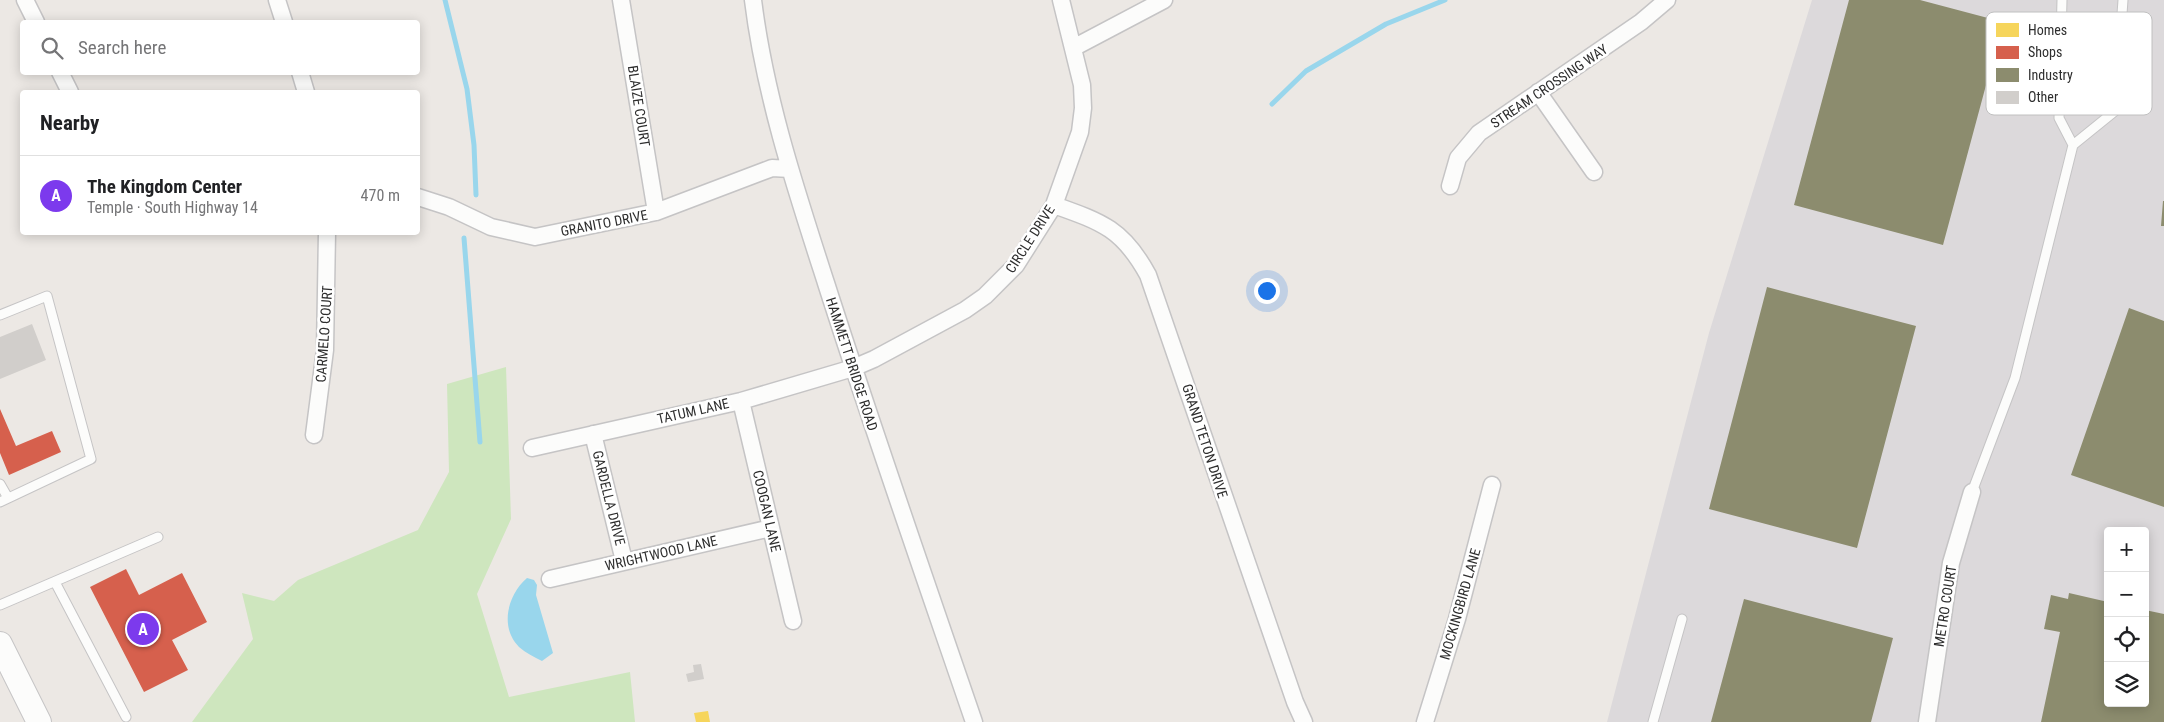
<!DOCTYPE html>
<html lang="en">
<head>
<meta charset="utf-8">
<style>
  body { margin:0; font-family:"Roboto Condensed",sans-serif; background:#f2f2f2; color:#202124 }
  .controls { position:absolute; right:15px; bottom:15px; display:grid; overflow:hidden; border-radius:5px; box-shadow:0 2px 12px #0003 }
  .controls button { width:45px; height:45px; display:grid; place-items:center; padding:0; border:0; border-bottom:1px solid #e0e0e0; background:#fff; color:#202124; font:25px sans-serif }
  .you { position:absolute; left:1266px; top:290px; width:18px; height:18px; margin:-12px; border:4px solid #fff; border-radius:50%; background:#1a73e8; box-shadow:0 0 0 8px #1a73e833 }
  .badge { display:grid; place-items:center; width:32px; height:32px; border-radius:50%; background:#7c3aed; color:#fff; font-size:16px; font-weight:700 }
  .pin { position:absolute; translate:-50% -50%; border:2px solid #fff; box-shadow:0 1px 5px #0006 }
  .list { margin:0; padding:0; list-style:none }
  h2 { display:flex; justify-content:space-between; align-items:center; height:65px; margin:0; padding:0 20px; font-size:21px }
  h2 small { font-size:16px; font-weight:400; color:#757577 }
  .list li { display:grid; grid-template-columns:32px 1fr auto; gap:15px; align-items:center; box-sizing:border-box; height:80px; padding:0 20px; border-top:1px solid #e0e0e0 }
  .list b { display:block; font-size:19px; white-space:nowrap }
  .list p { margin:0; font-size:16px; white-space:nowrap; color:#757577 }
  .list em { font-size:16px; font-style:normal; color:#757577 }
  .icon { flex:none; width:28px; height:28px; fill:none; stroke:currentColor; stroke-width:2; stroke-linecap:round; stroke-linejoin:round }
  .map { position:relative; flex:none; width:2164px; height:722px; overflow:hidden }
  .search { position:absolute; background:#fff; box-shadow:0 2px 12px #0003; left:20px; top:20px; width:400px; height:55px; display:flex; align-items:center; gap:12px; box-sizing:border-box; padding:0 18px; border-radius:5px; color:#757577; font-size:19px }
  .panel { position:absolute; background:#fff; box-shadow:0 2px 12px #0003; left:20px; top:90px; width:400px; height:145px; border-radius:5px }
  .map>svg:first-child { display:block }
  .industrial { fill:#dcd9db; fill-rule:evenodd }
  .green { fill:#cee6be }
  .water { fill:#99d6ec }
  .homes { fill:#f6d55c }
  .shops { fill:#d6604d }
  .industry { fill:#8c8c6e }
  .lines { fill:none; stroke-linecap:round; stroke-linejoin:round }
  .stream { stroke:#99d6ec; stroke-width:5 }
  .building { fill:#d1cecb }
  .lane-casing { stroke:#c5c4c5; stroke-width:11 }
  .street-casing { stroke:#c5c4c5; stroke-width:19 }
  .secondary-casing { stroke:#c5c4c5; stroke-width:26 }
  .lane { stroke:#fcfcfb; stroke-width:9 }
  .street { stroke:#fcfcfb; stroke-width:16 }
  .secondary { stroke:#fcfcfb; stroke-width:24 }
  .labels { text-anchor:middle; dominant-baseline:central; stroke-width:5; stroke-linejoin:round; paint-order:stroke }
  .street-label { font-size:14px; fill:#2e2e2e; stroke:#fff }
  .key { fill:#fff; stroke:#c0c0c0; stroke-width:1 }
  .key-label { font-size:14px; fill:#2e2e2e }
</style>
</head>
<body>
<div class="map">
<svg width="2164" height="722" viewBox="0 0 2164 722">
  <rect width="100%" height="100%" fill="#ece8e4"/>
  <path class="industrial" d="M1812,0H2164V722H1607L1709,333ZM2108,531H2145V703H2108Z"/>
  <path class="green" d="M506,367L511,519L477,594L509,697L630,672L635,722H192L253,639L242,593L274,601L298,580L418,530L449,472L447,384Z"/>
  <path class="water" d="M527,578L534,580L537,585L536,595L553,653L542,661C534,657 526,653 519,647C499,627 508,594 527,578Z"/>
  <path class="homes" d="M708,711L710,722H696L694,713Z"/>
  <path class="shops" d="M0,409L16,446L52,431L61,452L9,475L0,453Z
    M126,569L139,595L182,573L207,622L172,640L188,670L144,692L90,587Z"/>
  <path class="industry" d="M1849,0H1920L2003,22L1943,245L1794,205Z
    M2163,201H2164V226H2161Z
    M1767,287L1916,326L1857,548L1709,509Z
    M2129,308L2164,321V507L2071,475Z
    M2069,593L2108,602V703H2145V610L2164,614V722H2041L2060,632L2044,629L2051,595L2068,599Z
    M1744,599L1893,638L1871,722H1711Z"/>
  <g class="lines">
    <path class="stream" d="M445,0L467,89L474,145L476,195
      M1272,104L1306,71L1386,24L1445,0
      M464,238L480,442"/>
  </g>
  <path class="building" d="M32,324L46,360L0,379V337Z
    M701,664L704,679L688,682L686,674L694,672L693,665Z"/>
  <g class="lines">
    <g class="lane-casing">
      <path id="lane" d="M2062,0L2059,118L2073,145
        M0,315L47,296L91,459L0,502
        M0,484L8,498
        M1972,492L2015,378L2073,145L2115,111L2123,0
        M55,582L126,717
        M0,605L158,537
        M1653,722L1682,619"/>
    </g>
    <g class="street-casing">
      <path id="street" d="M25,0L36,22
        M277,0L284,22
        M621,0L656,212
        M753,0C765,97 796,190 826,283C873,430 924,576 974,722
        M1073,48L1164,0
        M60,72L70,92
        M300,72L306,92
        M1538,92L1594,172
        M1450,186L1458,158L1479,133L1641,22L1667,0
        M418,197L449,207L491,227L535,237L656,212L772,168L790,169
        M1054,205C1102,222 1123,229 1148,275L1295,702L1304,722
        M741,401L793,621
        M593,434L624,561
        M314,435L325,350L327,232
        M532,448L741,401L853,368L874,359L965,310L985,296L1016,265L1054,205L1080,132L1083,108L1082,85L1061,0
        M550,579L771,528
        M1425,722L1457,619L1492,485
        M1927,722L1951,563L1972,492"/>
    </g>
    <g class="secondary-casing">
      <path id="secondary" d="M0,644L39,722"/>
    </g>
    <use href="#lane" class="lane"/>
    <use href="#street" class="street"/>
    <use href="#secondary" class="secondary"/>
  </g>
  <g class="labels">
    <g class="street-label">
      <text transform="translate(1549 86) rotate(-34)">STREAM CROSSING WAY</text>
      <text transform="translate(639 106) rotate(81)">BLAIZE COURT</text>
      <text transform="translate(604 223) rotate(-11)">GRANITO DRIVE</text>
      <text transform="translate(1030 239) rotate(-57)">CIRCLE DRIVE</text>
      <text transform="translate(324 334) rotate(-86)">CARMELO COURT</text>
      <text transform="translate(852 364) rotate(72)">HAMMETT BRIDGE ROAD</text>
      <text transform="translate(693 411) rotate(-13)">TATUM LANE</text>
      <text transform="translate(1205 441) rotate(72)">GRAND TETON DRIVE</text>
      <text transform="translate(609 498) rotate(76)">GARDELLA DRIVE</text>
      <text transform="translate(767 511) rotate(77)">COOGAN LANE</text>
      <text transform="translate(661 553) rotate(-13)">WRIGHTWOOD LANE</text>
      <text transform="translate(1460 604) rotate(-74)">MOCKINGBIRD LANE</text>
      <text transform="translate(1945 606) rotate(-81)">METRO COURT</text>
    </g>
  </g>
  <rect x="1986" y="12" width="166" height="103" rx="8" class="key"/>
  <rect x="1996" y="23" width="23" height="14" fill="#f6d55c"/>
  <rect x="1996" y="46" width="23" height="13" fill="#d6604d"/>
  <rect x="1996" y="68" width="23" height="14" fill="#8c8c6e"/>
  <rect x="1996" y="91" width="23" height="13" fill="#d1cecb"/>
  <g class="key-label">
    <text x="2028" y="35">Homes</text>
    <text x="2028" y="57">Shops</text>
    <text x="2028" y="80">Industry</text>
    <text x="2028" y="102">Other</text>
  </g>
</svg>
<div class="controls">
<button>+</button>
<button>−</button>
<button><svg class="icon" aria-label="locate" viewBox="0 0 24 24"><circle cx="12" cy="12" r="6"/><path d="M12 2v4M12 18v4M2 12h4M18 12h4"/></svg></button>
<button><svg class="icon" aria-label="layers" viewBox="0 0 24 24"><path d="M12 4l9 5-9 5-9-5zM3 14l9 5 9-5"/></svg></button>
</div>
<div class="you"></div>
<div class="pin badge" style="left:143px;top:629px">A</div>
<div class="search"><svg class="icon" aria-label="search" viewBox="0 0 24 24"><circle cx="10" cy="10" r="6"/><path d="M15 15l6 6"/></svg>Search here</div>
<section class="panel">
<h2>Nearby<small></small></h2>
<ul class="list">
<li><span class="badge">A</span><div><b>The Kingdom Center</b><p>Temple · South Highway 14</p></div><em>470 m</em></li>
</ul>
</section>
</div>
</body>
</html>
